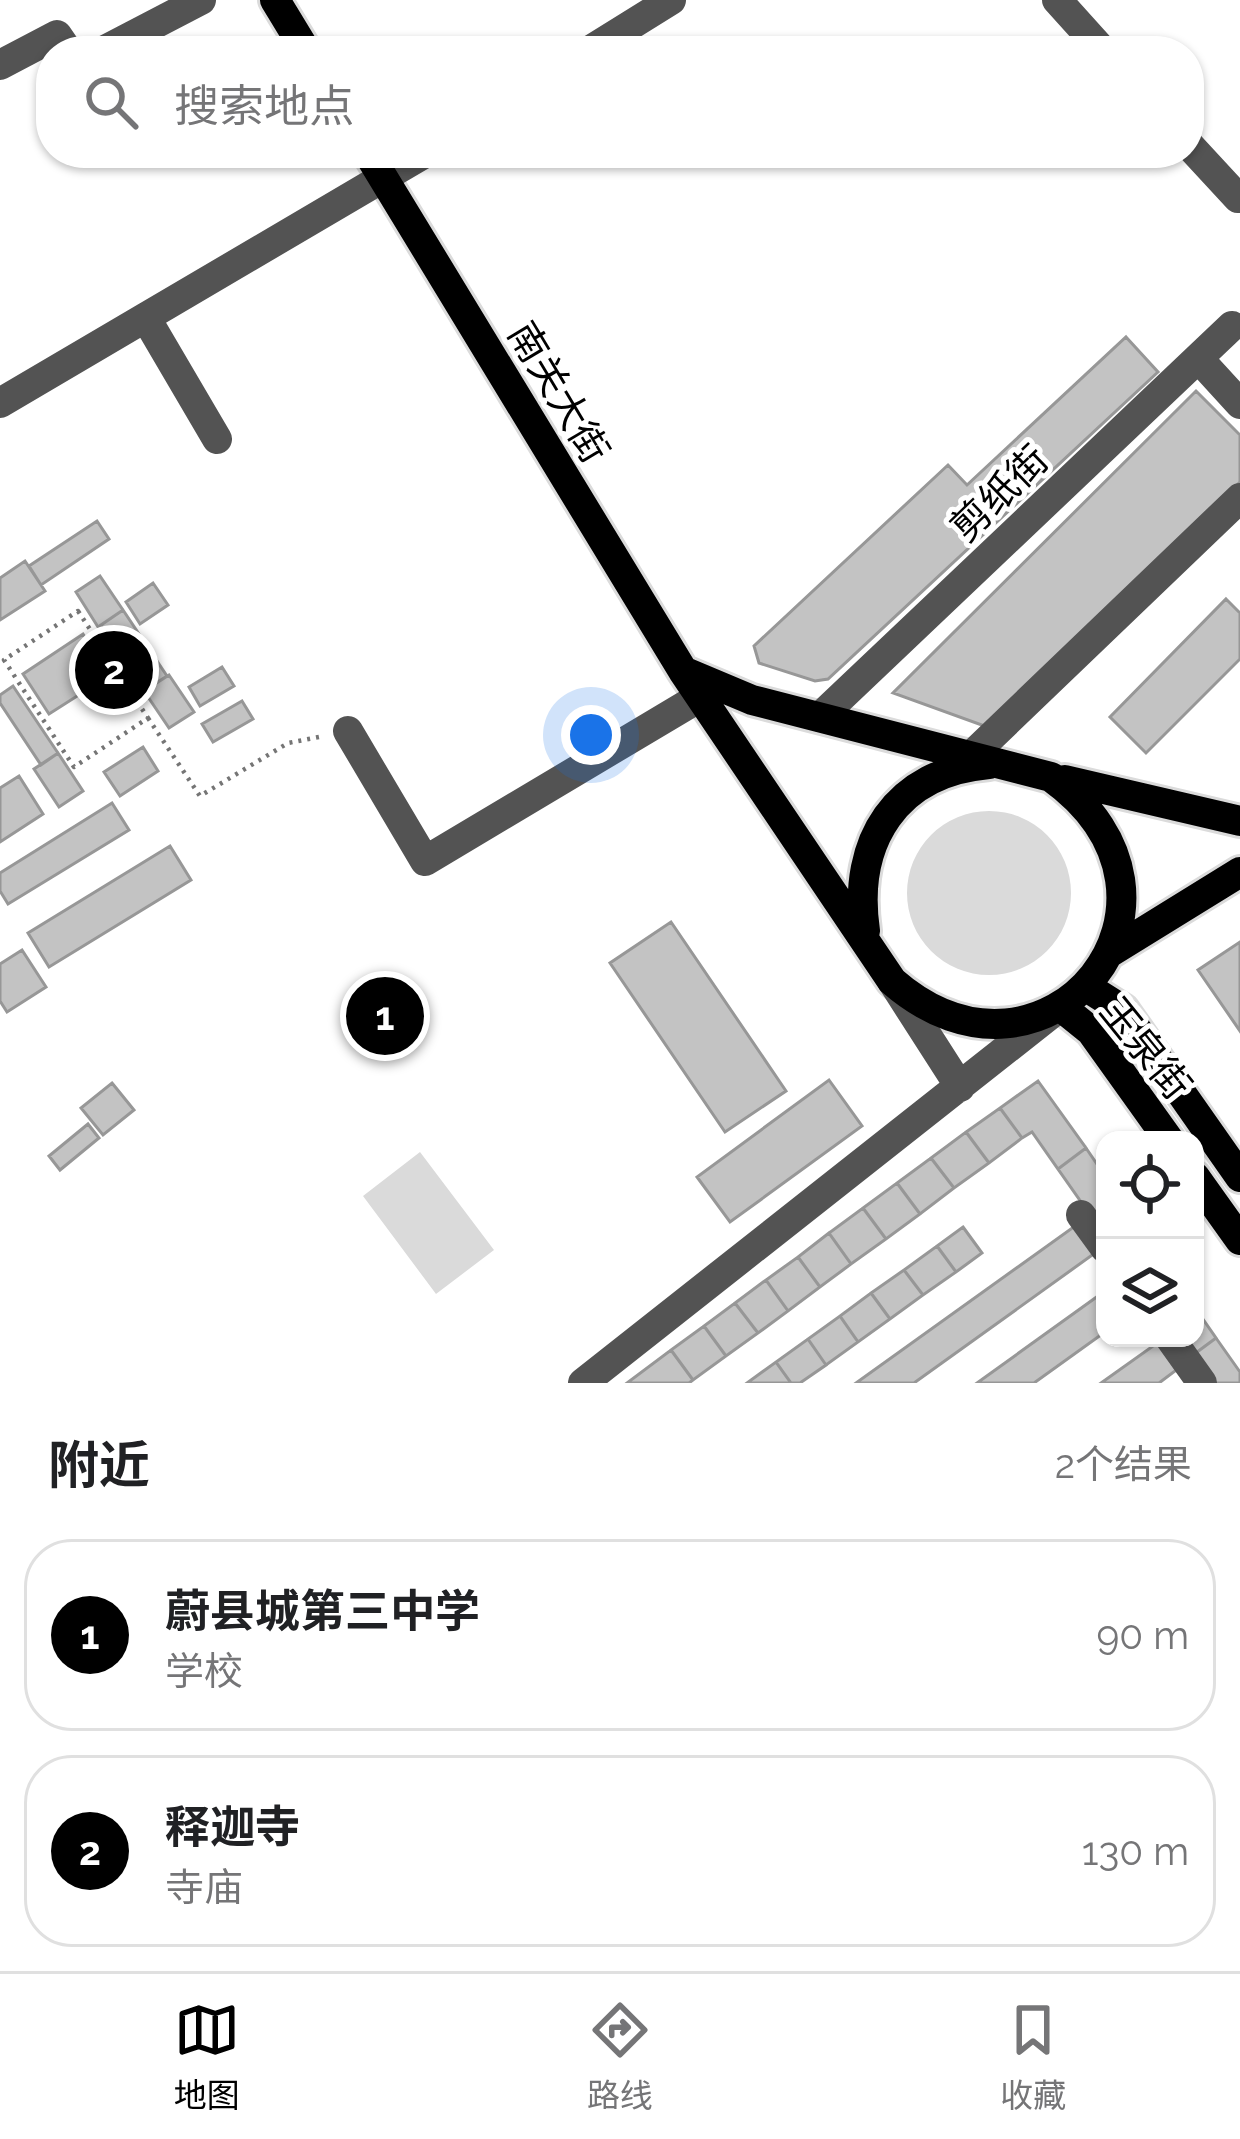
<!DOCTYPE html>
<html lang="zh">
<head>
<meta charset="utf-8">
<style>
  body { margin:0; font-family:Raleway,"Noto Sans SC",sans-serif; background:#f6f6f6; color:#202124 }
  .controls { position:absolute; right:36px; bottom:36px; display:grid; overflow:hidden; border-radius:24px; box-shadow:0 3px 9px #0004 }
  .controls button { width:108px; height:108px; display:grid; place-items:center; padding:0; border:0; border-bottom:3px solid #e0e0e0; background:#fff; color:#202124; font:60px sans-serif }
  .you { position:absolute; left:591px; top:735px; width:42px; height:42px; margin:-30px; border:9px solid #fff; border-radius:50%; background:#1a73e8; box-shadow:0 0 0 18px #1a73e833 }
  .badge { display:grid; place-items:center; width:78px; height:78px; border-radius:50%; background:#000; color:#fff; font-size:39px; font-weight:700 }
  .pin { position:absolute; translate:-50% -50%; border:6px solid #fff; box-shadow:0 3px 12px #0006 }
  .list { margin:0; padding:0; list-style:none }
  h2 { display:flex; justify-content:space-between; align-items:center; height:156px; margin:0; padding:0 48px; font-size:51px }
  h2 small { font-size:39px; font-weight:400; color:#757577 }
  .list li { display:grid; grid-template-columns:78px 1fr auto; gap:36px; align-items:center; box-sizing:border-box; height:192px; margin:0 24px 24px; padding:0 24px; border:3px solid #e0e0e0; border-radius:48px }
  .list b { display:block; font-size:45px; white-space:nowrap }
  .list p { margin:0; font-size:39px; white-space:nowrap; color:#757577 }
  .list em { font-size:39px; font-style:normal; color:#757577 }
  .icon { flex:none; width:66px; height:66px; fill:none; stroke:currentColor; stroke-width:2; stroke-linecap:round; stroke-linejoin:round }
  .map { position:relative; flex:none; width:1240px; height:1383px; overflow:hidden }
  .search { position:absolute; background:#fff; box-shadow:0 3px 9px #0004; left:36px; right:36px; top:36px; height:132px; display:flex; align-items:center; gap:30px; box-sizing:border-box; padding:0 42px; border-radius:48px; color:#757577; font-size:45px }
  .sheet { height:588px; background:#fff }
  nav { display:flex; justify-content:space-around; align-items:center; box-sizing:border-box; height:168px; border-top:3px solid #e0e0e0; background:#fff; font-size:33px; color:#757577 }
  nav a { display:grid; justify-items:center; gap:6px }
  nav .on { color:#000 }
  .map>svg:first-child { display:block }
  .green { fill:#dadada }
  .building { fill:#c3c3c3; stroke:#979797; stroke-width:3 }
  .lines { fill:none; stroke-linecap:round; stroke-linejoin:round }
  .major-casing { stroke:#dbdbdb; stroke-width:36 }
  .path { stroke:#757575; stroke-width:4.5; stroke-dasharray:3 6; stroke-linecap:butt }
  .minor { stroke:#535353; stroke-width:30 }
  .major { stroke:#000; stroke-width:30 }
  .labels { text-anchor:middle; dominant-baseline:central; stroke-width:10; stroke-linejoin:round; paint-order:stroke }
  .street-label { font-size:39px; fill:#000; stroke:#fff }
</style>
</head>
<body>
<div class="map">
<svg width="1240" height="1383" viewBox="0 0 1240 1383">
  <rect width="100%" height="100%" fill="#fff"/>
  <path class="green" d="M907 893a82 82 0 1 1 164 0a82 82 0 1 1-164 0Z
    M420,1152L494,1250L436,1294L363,1196Z"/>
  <path class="building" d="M1126,337L1158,372L828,679L815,681L759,663L754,646L948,465L967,485Z
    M1196,391L1240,435V482L990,728L893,693Z
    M97,521L109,539L41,585L29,566Z
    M25,561L45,591L0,620V578Z
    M100,576L123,610L98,627L76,592Z
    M153,583L168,605L140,624L126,602Z
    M1226,599L1240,613V659L1146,753L1110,717Z
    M123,610L167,676L144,691L101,625Z
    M83,634L110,675L49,714L23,674Z
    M222,667L234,686L200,706L189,687Z
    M169,675L194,712L169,728L144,691Z
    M13,686L58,753L41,765L0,703V695Z
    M242,701L253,719L213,742L202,724Z
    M143,747L158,771L120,796L104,772Z
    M58,753L83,791L59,807L34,769Z
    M19,776L43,814L0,842V788Z
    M112,803L129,830L8,904L0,891V873Z
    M170,846L191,880L49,967L28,933Z
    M671,922L786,1091L725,1132L610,963Z
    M1240,942V1031L1198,970Z
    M22,950L46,987L7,1012L0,1001V964Z
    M829,1080L862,1126L730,1222L697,1177Z
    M1038,1081L1086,1148L1058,1169L1032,1132L1022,1138L1000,1108Z
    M112,1083L134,1110L103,1135L81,1108Z
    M1000,1108L1022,1138L989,1163L966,1132Z
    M88,1124L99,1138L60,1170L49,1156Z
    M966,1132L989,1163L954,1188L931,1158Z
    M1086,1148L1105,1176V1222L1098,1226L1058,1169Z
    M931,1158L954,1188L920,1214L897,1183Z
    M897,1183L920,1214L886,1239L863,1208Z
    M863,1208L886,1239L851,1264L829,1233Z
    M1075,1226L1095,1253L914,1383H856Z
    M963,1227L982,1253L956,1272L937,1246Z
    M829,1233L851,1264L820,1287L798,1257Z
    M937,1246L956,1272L923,1295L904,1270Z
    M798,1257L820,1287L788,1311L766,1280Z
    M904,1270L923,1295L890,1319L871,1293Z
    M766,1280L788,1311L758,1333L735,1303Z
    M1105,1291V1332L1034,1383H977Z
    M871,1293L890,1319L858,1342L840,1316Z
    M735,1303L758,1333L726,1356L704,1326Z
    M1198,1312L1216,1338L1189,1358L1175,1338H1195Z
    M840,1316L858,1342L826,1365L808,1339Z
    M704,1326L726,1356L693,1380L671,1350Z
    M1216,1338L1240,1372V1383H1207L1189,1358Z
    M808,1339L826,1365L800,1383H791L776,1362Z
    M1160,1341L1179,1368L1159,1383H1101Z
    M671,1350L693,1380L689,1383H627Z
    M776,1362L791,1383H747Z"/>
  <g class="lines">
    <g class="major-casing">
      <path id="major" d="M275,0L306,51
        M368,153L683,671L892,981C1047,1116 1222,900 1051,777L752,700L683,671
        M1065,780L1240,821
        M865,931C852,841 896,772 989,764
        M1109,953L1240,872
        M1085,986L1123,1010L1240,1177
        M1060,1006L1091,1031L1169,1140
        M1195,1177L1240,1240"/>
    </g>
    <path class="path" d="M78,611L148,718L74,767L4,660Z
      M148,718L200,796L288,743L319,737"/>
    <path class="minor" d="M1057,0L1103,51
      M103,51L201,0
      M589,51L671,0
      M0,65L57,35L68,51
      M1189,145L1238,198
      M146,318L217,439
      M1198,358L1240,404
      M0,403L425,153
      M820,717L1232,326
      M348,731L425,861L700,697
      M971,756L1240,498
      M892,981L960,1087
      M1081,1215L1105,1248
      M1170,1338L1202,1383
      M583,1383L1056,1010"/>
    <use href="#major" class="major"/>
  </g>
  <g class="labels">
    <g class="street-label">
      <text transform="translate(559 392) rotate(59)">南关大街</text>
      <text transform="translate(999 493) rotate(-44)">剪纸街</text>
      <text transform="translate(1146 1048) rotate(51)">玉泉街</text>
    </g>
  </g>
</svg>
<div class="controls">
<button><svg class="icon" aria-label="locate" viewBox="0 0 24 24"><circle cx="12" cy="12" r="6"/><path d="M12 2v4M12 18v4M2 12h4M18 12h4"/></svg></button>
<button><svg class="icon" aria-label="layers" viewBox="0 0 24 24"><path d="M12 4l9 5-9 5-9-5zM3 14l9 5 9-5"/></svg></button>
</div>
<div class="you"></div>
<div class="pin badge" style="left:385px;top:1016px">1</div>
<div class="pin badge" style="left:114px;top:670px">2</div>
<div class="search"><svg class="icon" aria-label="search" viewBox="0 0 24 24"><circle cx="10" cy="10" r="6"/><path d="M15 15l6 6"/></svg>搜索地点</div>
</div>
<section class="sheet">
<h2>附近<small>2个结果</small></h2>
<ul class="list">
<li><span class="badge">1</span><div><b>蔚县城第三中学</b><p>学校</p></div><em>90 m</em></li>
<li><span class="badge">2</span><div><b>释迦寺</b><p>寺庙</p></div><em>130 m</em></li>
</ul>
</section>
<nav>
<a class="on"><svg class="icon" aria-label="map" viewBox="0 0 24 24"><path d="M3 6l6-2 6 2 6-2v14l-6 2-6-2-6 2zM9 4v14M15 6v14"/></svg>地图</a>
<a><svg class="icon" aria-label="directions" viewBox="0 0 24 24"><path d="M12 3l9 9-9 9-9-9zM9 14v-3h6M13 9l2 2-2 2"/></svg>路线</a>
<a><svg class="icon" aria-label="saved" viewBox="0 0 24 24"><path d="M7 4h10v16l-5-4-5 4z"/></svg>收藏</a>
</nav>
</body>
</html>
